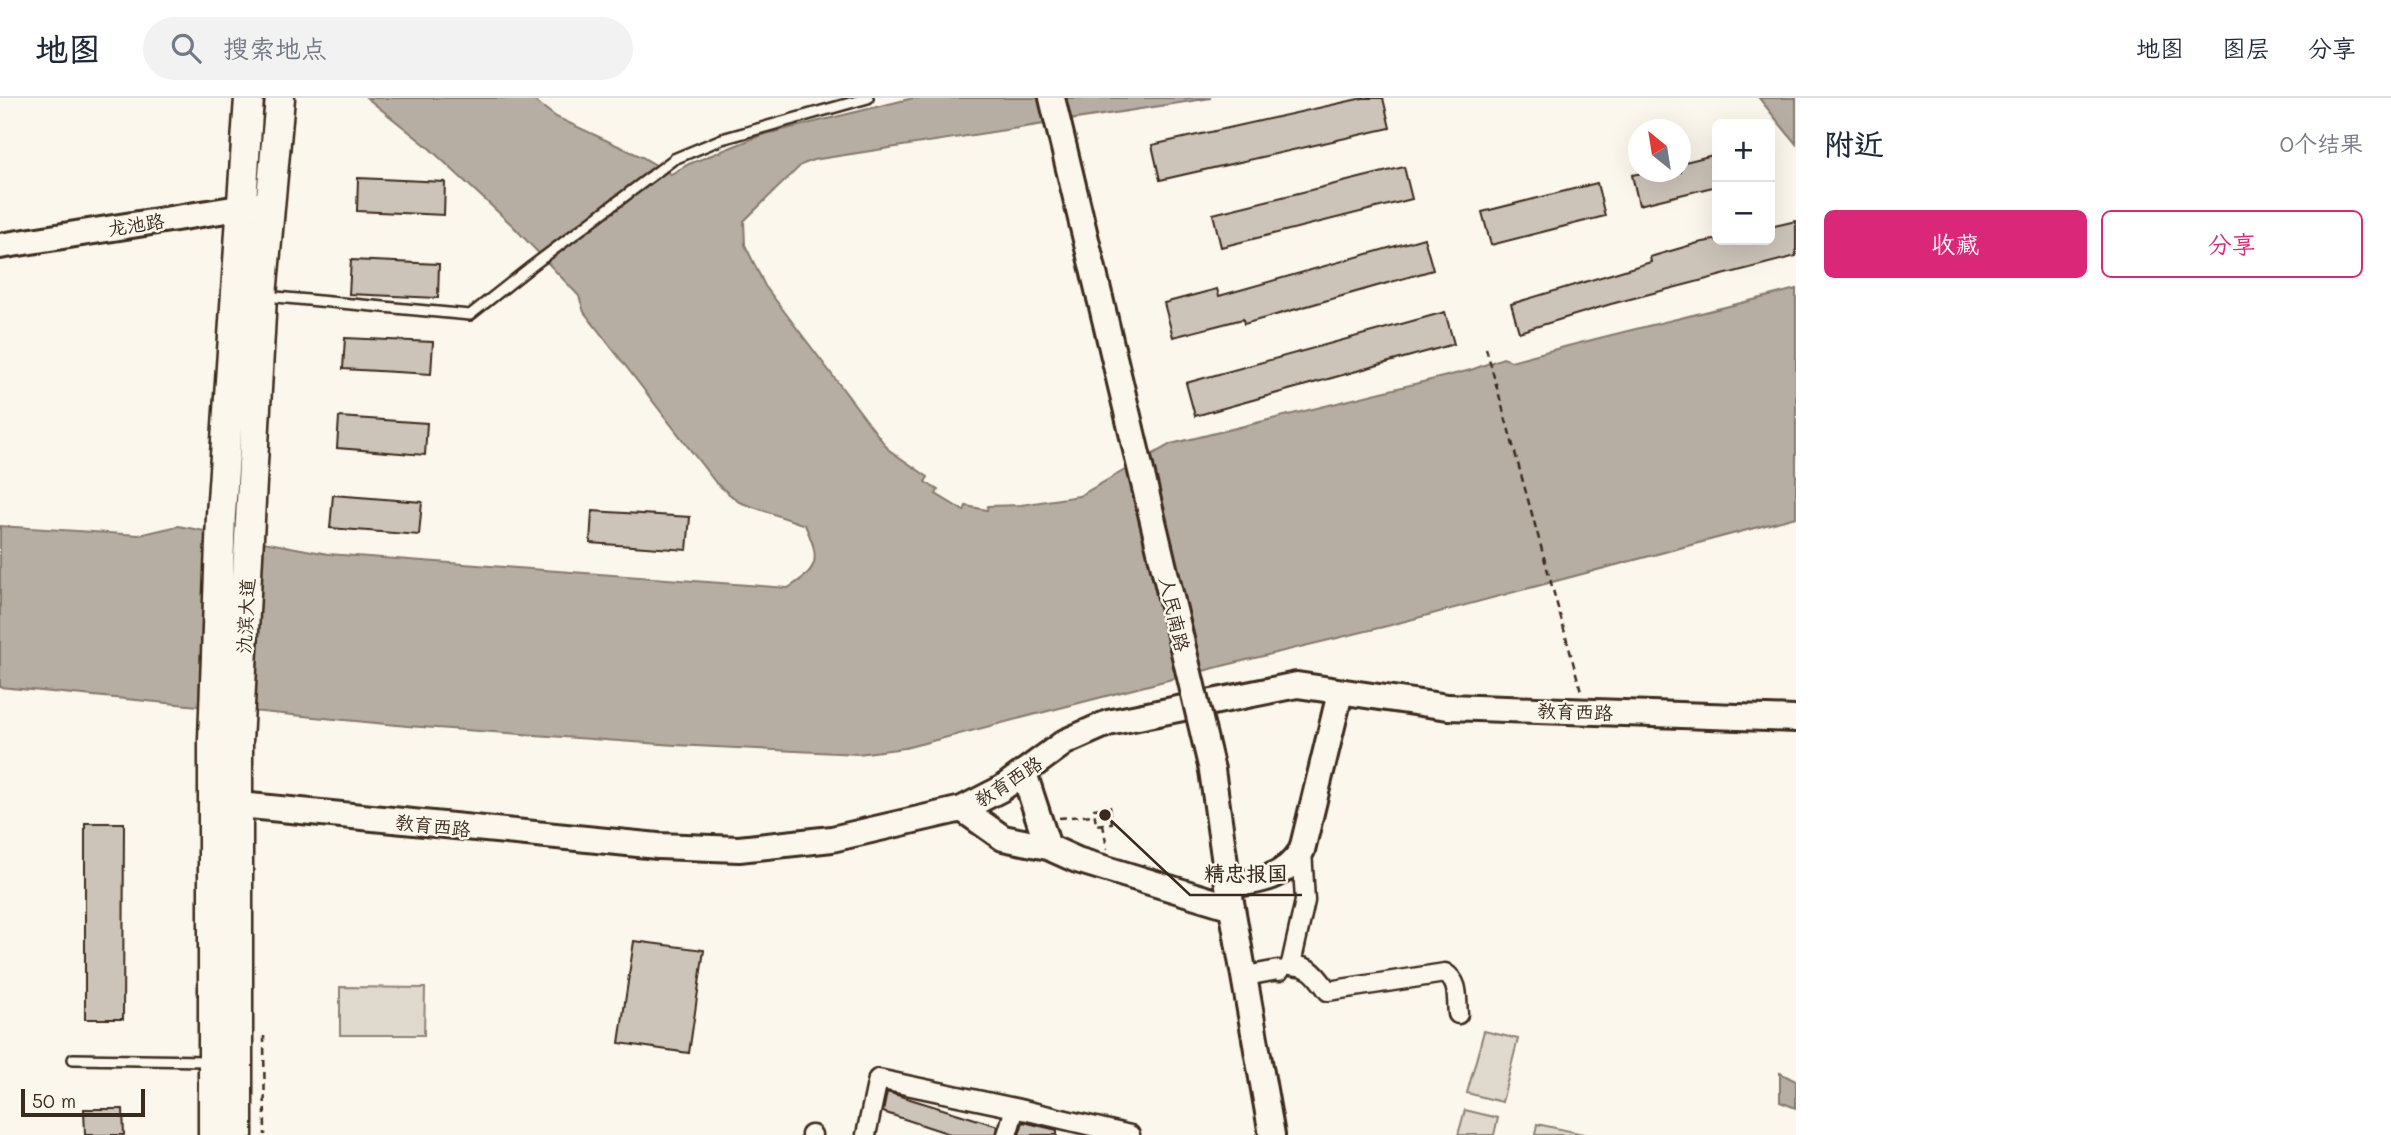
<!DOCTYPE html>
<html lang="zh">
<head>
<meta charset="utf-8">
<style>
  body { margin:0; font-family:Mali,"LXGW WenKai TC",sans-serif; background:#f2f2f3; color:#1f2937 }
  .controls { position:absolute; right:21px; top:21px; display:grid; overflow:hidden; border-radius:10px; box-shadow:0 7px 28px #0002 }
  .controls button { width:63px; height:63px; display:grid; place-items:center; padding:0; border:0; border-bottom:2px solid #e0e1e3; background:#fff; color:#1f2937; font:35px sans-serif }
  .compass { position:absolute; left:1628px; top:21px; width:63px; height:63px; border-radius:50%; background:#fff; box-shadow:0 7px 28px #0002; rotate:330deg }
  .scale { position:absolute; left:21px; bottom:18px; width:124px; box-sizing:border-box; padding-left:7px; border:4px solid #3b2a1e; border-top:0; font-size:19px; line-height:24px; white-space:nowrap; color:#3b2a1e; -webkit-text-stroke:5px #fbf7ec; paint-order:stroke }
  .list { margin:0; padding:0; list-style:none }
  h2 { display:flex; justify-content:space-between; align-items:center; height:91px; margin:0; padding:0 28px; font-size:30px }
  h2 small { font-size:23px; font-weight:400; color:#747a83 }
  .actions { display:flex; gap:14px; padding:21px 28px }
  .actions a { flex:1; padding:16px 0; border:2px solid #db2777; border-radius:10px; text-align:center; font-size:24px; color:#db2777 }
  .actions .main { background:#db2777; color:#fff }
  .icon { flex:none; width:38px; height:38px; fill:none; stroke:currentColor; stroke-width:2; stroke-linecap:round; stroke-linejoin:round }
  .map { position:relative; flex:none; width:1796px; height:1037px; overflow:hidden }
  header { display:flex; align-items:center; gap:42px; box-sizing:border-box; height:98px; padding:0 35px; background:#fff; border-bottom:2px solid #e0e1e3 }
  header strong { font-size:33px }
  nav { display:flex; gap:38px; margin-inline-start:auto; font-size:24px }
  .search { width:490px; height:63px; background:#f2f2f3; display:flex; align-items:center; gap:18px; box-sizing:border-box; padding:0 24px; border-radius:38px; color:#747a83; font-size:26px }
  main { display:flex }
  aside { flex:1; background:#fff }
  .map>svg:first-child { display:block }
  .green { fill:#dfd9ce; stroke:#8d8276; stroke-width:2 }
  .water { fill:#b6aea2; stroke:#85796d; stroke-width:2 }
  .building { fill:#ccc4b9; stroke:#3b2a1e; stroke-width:2 }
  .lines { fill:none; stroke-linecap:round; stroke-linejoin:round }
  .lane-casing { stroke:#3b2a1e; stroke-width:14 }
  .street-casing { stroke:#3b2a1e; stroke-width:23 }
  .secondary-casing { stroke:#3b2a1e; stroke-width:30 }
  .primary-casing { stroke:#3b2a1e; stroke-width:33 }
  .path { stroke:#3b2a1e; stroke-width:2.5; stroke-dasharray:7 5; stroke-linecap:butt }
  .lane { stroke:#fbf7ec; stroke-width:9 }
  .street { stroke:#fbf7ec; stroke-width:18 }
  .secondary { stroke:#fbf7ec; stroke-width:24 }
  .primary { stroke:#fbf7ec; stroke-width:28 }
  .secondary-bridge-casing { stroke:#3b2a1e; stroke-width:30; stroke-linecap:butt }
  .secondary-bridge { stroke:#fbf7ec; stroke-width:24 }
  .labels { text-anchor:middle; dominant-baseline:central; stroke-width:5; stroke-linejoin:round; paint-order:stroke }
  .street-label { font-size:19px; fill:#3b2a1e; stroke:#fbf7ec }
  .leader { fill:none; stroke:#3b2a1e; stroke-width:2.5 }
  .callout-dot { fill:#3b2a1e; stroke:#fbf7ec; stroke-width:2.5 }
  .callout-label { font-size:21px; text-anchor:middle; font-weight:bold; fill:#3b2a1e; stroke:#fbf7ec; stroke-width:5; stroke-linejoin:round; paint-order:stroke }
</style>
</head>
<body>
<header>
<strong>地图</strong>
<div class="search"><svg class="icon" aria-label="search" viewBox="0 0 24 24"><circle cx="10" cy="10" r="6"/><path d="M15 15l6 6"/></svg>搜索地点</div>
<nav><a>地图</a><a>图层</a><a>分享</a></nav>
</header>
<main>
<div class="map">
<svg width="1796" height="1037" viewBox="0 0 1796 1037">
  <rect width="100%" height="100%" fill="#fbf7ec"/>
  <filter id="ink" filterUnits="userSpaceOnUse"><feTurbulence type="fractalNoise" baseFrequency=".0143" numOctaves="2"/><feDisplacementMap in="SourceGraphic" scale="14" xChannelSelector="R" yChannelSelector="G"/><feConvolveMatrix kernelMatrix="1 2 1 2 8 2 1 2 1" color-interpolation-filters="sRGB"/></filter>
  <g filter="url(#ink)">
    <path class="green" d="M340,889L425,890L424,937H340Z
      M1484,933L1518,941L1502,1004L1467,995Z
      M1465,1012L1498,1020L1494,1037H1458Z
      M1537,1026L1588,1037H1535Z"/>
    <path class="water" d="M367,0H531L556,19L642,59L671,76L689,66L762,37L913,0H1211L813,62L801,67L744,123L745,147L765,188L889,352L928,379L925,384L938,392L936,396L964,413L966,408L987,412L988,408L1021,407L1079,398L1171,346L1471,272L1503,260L1511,263C1606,237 1701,216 1796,191V419L1387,528L1226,567L905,650L858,656L675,647L407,628L0,589V428L139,437L178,428L328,456L788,490C820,471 820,460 805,427L739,404L716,385L584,214L579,198L512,127L428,49Z
      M1759,0H1796V46Z
      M1780,975L1796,983V1010L1780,1004Z"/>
    <path class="building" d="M1363,0H1383L1390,30L1160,82L1152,47Z
      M1717,56V88L1639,107L1632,77L1647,74H1681V65Z
      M1404,69L1412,101L1221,149L1213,116Z
      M358,80L445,84L444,117L357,113Z
      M1597,85L1605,118L1491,147L1482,114Z
      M1796,123V158L1611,206L1519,234L1511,206L1651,164L1650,159L1698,145L1714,142H1770V129Z
      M1424,140L1433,172L1244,226L1243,221L1173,239L1164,205L1217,191L1219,198Z
      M351,162L439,166L438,200L349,196Z
      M1445,214L1454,246L1195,318L1186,285Z
      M345,240L433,244L431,276L343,271Z
      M339,319L427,325L425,357L337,350Z
      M333,397L422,404L419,437L330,430Z
      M592,413L690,419L687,452L590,445Z
      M85,725H124L123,921H85Z
      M634,843L704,852L689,955L619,945Z
      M887,994L998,1028L996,1037H953L883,1014Z
      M84,1011H123L124,1037H85Z
      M1023,1024L1057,1032V1037H1019Z"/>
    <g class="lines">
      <g class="lane-casing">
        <path id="lane" d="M265,198L470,217L532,168L674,61L722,41L868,0
          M73,961L208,963"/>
      </g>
      <g class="street-casing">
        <path id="street" d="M1291,866L1305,803L1302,752
          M1290,867C1312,868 1315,876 1328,893L1445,875C1460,885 1456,899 1458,916
          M1246,878L1278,872L1279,873
          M811,1037H812
          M866,1037L878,981L1015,1010
          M1007,1037L1015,1010L1130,1037"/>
      </g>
      <g class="secondary-casing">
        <path id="secondary" d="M1052,0L1100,200
          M0,148L258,107
          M1212,672L1228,787L1272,1037
          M1024,675L1048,749L1077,762L1232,809
          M219,705L658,748L739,751L832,741L962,711L1001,691L1065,644L1108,625L1297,587L1448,609L1796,621
          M962,711L1003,740L1048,749
          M1228,787C1259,783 1284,781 1302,752L1340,595"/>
      </g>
      <g class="primary-casing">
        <path id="primary" d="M213,1037V641L221,417L249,0
          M238,1037V644L262,198L280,0"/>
      </g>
      <path class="path" d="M1486,250L1581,593
        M1110,709L1112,725L1096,727L1094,711Z
        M1059,720L1094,717
        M1103,726L1107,751
        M264,938L265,1037"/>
      <use href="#lane" class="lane"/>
      <use href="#street" class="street"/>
      <use href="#secondary" class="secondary"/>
      <use href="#primary" class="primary"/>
      <g class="secondary-bridge-casing">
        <path id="secondary-bridge" d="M1100,200L1212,672"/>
      </g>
      <use href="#secondary-bridge" class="secondary-bridge"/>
    </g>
  </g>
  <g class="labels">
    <g class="street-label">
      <text transform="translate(136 126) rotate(-9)">龙池路</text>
      <text transform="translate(1175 516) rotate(77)">人民南路</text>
      <text transform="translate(245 518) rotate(-87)">氿滨大道</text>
      <text transform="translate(1575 613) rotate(2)">教育西路</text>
      <text transform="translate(1008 683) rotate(-33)">教育西路</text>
      <text transform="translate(433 727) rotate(6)">教育西路</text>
    </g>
  </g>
  <path class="leader" d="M1105 717L1190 797H1302"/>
  <circle class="callout-dot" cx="1105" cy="717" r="7"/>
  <g class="callout-label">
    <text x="1246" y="783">精忠报国</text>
  </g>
</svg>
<div class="controls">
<button>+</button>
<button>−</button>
</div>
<svg class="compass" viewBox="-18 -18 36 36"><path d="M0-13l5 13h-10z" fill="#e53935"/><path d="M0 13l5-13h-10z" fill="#747a83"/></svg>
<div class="scale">50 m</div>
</div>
<aside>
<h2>附近<small>0个结果</small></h2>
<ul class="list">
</ul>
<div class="actions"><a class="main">收藏</a><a>分享</a></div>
</aside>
</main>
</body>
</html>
